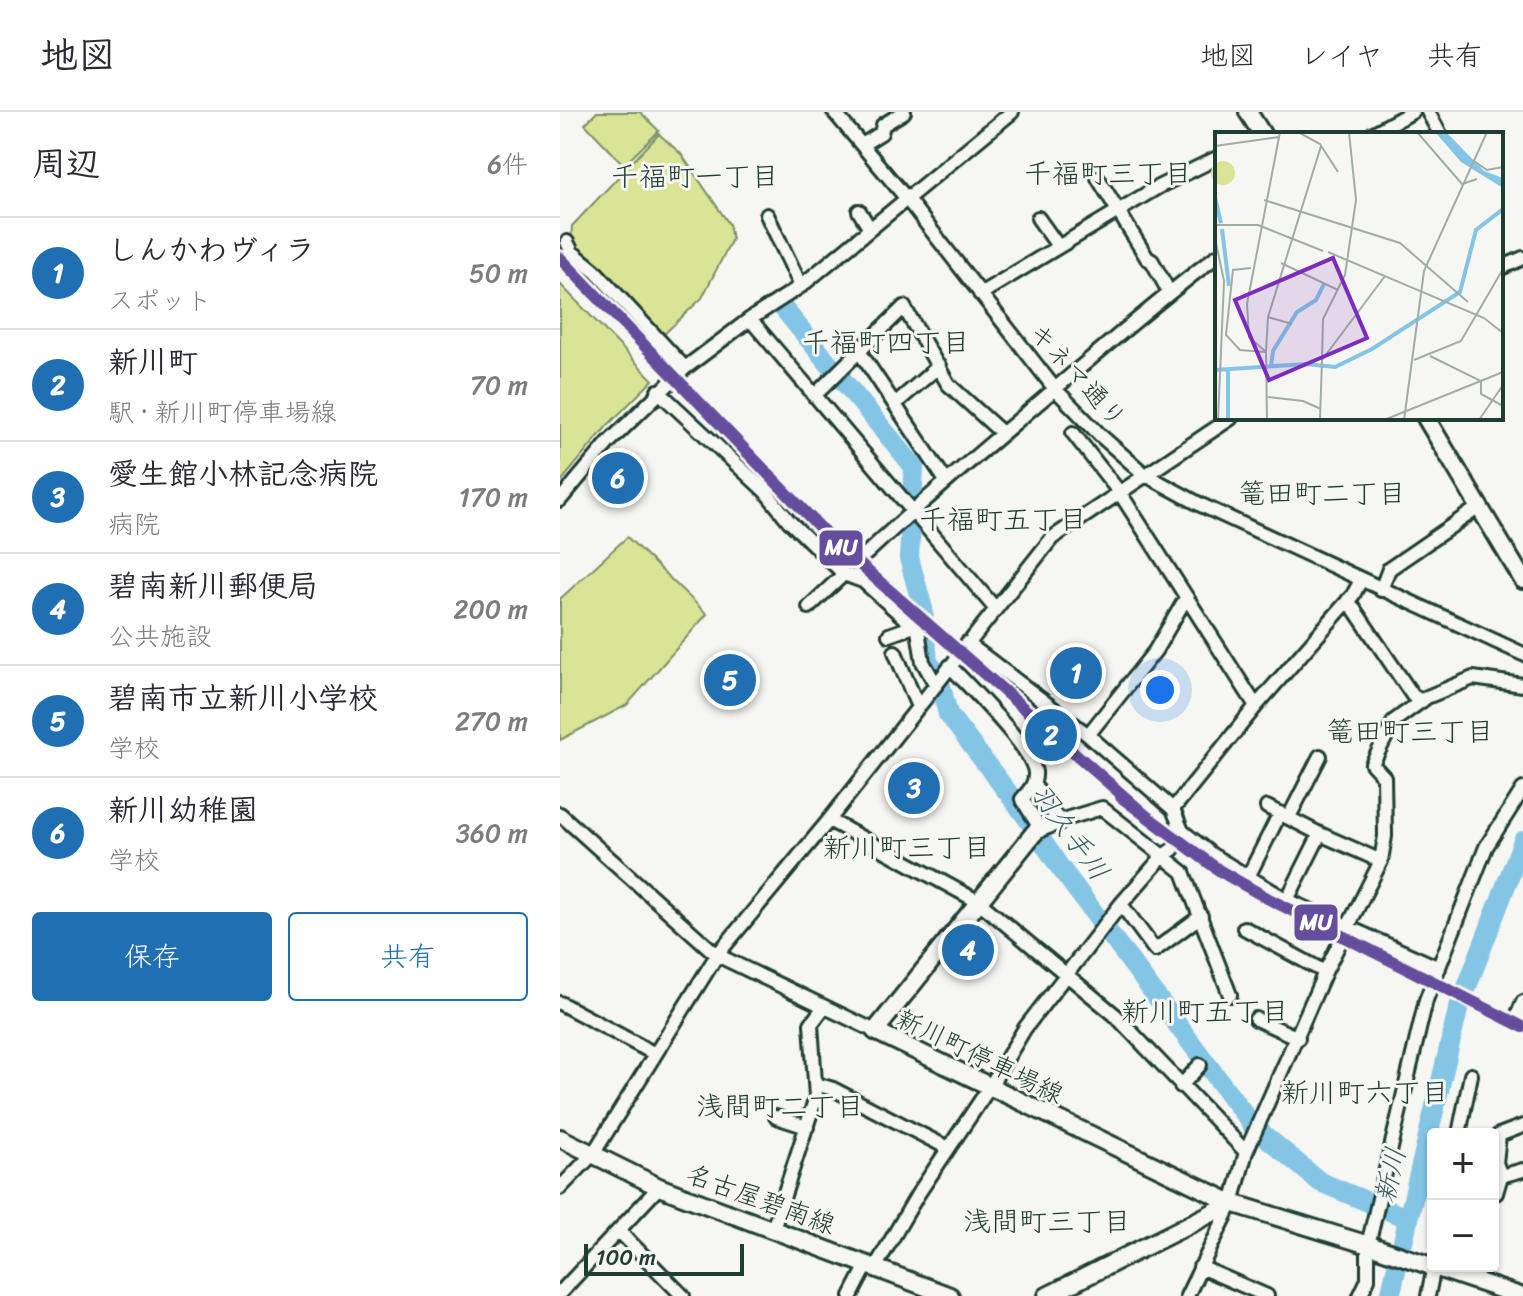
<!DOCTYPE html>
<html lang="ja">
<head>
<meta charset="utf-8">
<style>
  body { margin:0; font-family:Sriracha,"Klee One",sans-serif; background:#f7f7f7; color:#2b2b33 }
  .controls { position:absolute; right:24px; bottom:24px; display:grid; overflow:hidden; border-radius:8px; box-shadow:0 2px 6px #0004 }
  .controls button { width:72px; height:72px; display:grid; place-items:center; padding:0; border:0; border-bottom:2px solid #e1e1e2; background:#fff; color:#2b2b33; font:40px sans-serif }
  .scale { position:absolute; left:24px; bottom:20px; width:160px; box-sizing:border-box; padding-left:8px; border:4px solid #1f3d34; border-top:0; font-size:22px; line-height:28px; white-space:nowrap; color:#1f3d34; -webkit-text-stroke:6px #f6f6f2; paint-order:stroke }
  .you { position:absolute; left:600px; top:578px; width:28px; height:28px; margin:-20px; border:6px solid #fff; border-radius:50%; background:#1a73e8; box-shadow:0 0 0 12px #1a73e833 }
  .badge { display:grid; place-items:center; width:52px; height:52px; border-radius:50%; background:#1f6fb2; color:#fff; font-size:26px; font-weight:700 }
  .pin { position:absolute; translate:-50% -50%; border:4px solid #fff; box-shadow:0 2px 8px #0006 }
  .list { margin:0; padding:0; list-style:none }
  h2 { display:flex; justify-content:space-between; align-items:center; height:104px; margin:0; padding:0 32px; font-size:34px }
  h2 small { font-size:26px; font-weight:400; color:#7c7c81 }
  .list li { display:grid; grid-template-columns:52px 1fr auto; gap:24px; align-items:center; box-sizing:border-box; height:112px; padding:0 32px; border-top:2px solid #e1e1e2 }
  .list b { display:block; font-size:30px; white-space:nowrap }
  .list p { margin:0; font-size:26px; white-space:nowrap; color:#7c7c81 }
  .list em { font-size:26px; font-style:normal; color:#7c7c81 }
  .actions { display:flex; gap:16px; padding:24px 32px }
  .actions a { flex:1; padding:18px 0; border:2px solid #1f6fb2; border-radius:8px; text-align:center; font-size:28px; color:#1f6fb2 }
  .actions .main { background:#1f6fb2; color:#fff }
  .map { position:relative; flex:none; width:963px; height:1184px; overflow:hidden }
  header { display:flex; align-items:center; gap:48px; box-sizing:border-box; height:112px; padding:0 40px; background:#fff; border-bottom:2px solid #e1e1e2 }
  header strong { font-size:38px }
  nav { display:flex; gap:44px; margin-inline-start:auto; font-size:28px }
  main { display:flex }
  aside { flex:1; background:#fff }
  .map>svg:first-child { display:block }
  .green { fill:#d9e496; stroke:#7c9065; stroke-width:2 }
  .lines { fill:none; stroke-linecap:round; stroke-linejoin:round }
  .river { stroke:#84c5e5; stroke-width:20 }
  .minor-casing { stroke:#1f3d34; stroke-width:18 }
  .major-casing { stroke:#1f3d34; stroke-width:22 }
  .minor { stroke:#f6f6f2; stroke-width:12 }
  .major { stroke:#f6f6f2; stroke-width:16 }
  .rail-1-casing { stroke:#f6f6f2; stroke-width:18 }
  .rail-1 { stroke:#654e9e; stroke-width:12 }
  .labels { text-anchor:middle; dominant-baseline:central; stroke-width:6; stroke-linejoin:round; paint-order:stroke }
  .street-label { font-size:26px; fill:#1f3d34; stroke:#f6f6f2 }
  .neighbourhood-label { font-size:28px; fill:#1f3d34; stroke:#f6f6f2 }
  .water-label { font-size:28px; font-style:italic; fill:#385f60; stroke:#f6f6f2 }
  .inset-river { fill:none; stroke:#84c5e5; stroke-width:4 }
  .inset-road { fill:none; stroke:#a0aca6; stroke-width:2 }
  .view { fill:#7b2cbf; fill-opacity:0.15; stroke:#7b2cbf; stroke-width:4 }
  .inset-edge { fill:none; stroke:#1f3d34; stroke-width:4 }
  .line-badge { stroke:#f6f6f2; stroke-width:3 }
  .badge-label { font-size:22px; text-anchor:middle; font-weight:bold; fill:#fff }
</style>
</head>
<body>
<header>
<strong>地図</strong>
<nav><a>地図</a><a>レイヤ</a><a>共有</a></nav>
</header>
<main>
<aside>
<h2>周辺<small>6件</small></h2>
<ul class="list">
<li><span class="badge">1</span><div><b>しんかわヴィラ</b><p>スポット</p></div><em>50 m</em></li>
<li><span class="badge">2</span><div><b>新川町</b><p>駅 · 新川町停車場線</p></div><em>70 m</em></li>
<li><span class="badge">3</span><div><b>愛生館小林記念病院</b><p>病院</p></div><em>170 m</em></li>
<li><span class="badge">4</span><div><b>碧南新川郵便局</b><p>公共施設</p></div><em>200 m</em></li>
<li><span class="badge">5</span><div><b>碧南市立新川小学校</b><p>学校</p></div><em>270 m</em></li>
<li><span class="badge">6</span><div><b>新川幼稚園</b><p>学校</p></div><em>360 m</em></li>
</ul>
<div class="actions"><a class="main">保存</a><a>共有</a></div>
</aside>
<div class="map">
<svg width="963" height="1184" viewBox="0 0 963 1184">
  <rect width="100%" height="100%" fill="#f6f6f2"/>
  <filter id="ink" filterUnits="userSpaceOnUse"><feTurbulence type="fractalNoise" baseFrequency=".0125" numOctaves="2"/><feDisplacementMap in="SourceGraphic" scale="16" xChannelSelector="R" yChannelSelector="G"/><feConvolveMatrix kernelMatrix="1 2 1 2 8 2 1 2 1" color-interpolation-filters="sRGB"/></filter>
  <g filter="url(#ink)">
    <path class="green" d="M37,0H80L99,19L64,53L25,12Z
      M99,22L121,42L169,112L172,127L142,186L101,225L11,130L12,114Z
      M0,172L93,268L47,314L0,371Z
      M67,425L147,502L67,593L0,628V487Z"/>
    <g class="lines">
      <path class="river" d="M223,196L354,355L349,446L363,497L368,550L378,563L388,602L465,703L499,754L693,1014L760,1070L849,1107
        M830,1184L898,898L963,729"/>
      <g class="minor-casing">
        <path id="minor" d="M274,0L347,87L495,277L541,324L584,362L641,393L963,542
          M868,0L880,22
          M812,22L852,0
          M302,33L321,21L323,13L344,0
          M538,66L587,146L592,149L609,180
          M299,99L310,117
          M207,103L241,174
          M478,106L498,134
          M7,130L12,140L35,159L125,256
          M941,156L963,146
          M420,182L598,75L657,46
          M190,207L434,495
          M299,239L386,369
          M98,279L205,379L229,409L284,462L249,495
          M254,284L344,195L388,272L442,321
          M336,291L379,254
          M513,321L560,381L696,594
          M0,388L49,330L125,256L190,207L241,174L452,0
          M306,442C367,384 432,331 496,276C549,231 601,186 657,144
          M284,462L303,469L358,518L363,550L376,573
          M821,478L829,457L919,395
          M788,488L853,584L862,589
          M329,523L354,514
          M335,540L358,595
          M390,554C409,575 472,636 475,660C476,672 469,679 462,687L480,716
          M528,623L595,539L626,486
          M474,673L499,709L542,696L623,760L670,883
          M707,695L760,722L821,749
          M613,697L696,594L793,483L801,468
          M0,702L157,843L315,919
          M729,705L760,644
          M269,708L419,790L555,903L686,1040
          M622,719L652,743L727,788L879,856
          M688,765L720,701
          M727,788L760,722
          M561,792L595,838L641,804
          M684,816L765,860
          M963,890L957,904L963,907
          M0,891L95,942
          M696,907L738,926
          M256,972L273,977L388,1036
          M621,974L640,953
          M216,1005L247,1015
          M899,1022L911,963
          M941,1064L963,1058
          M0,1076L33,1042L157,843L269,708L492,426L671,306
          M933,1082L936,1081L941,1064L936,1051L939,1023L963,1014
          M213,1117L256,985L251,912L264,895
          M59,1119L123,1184
          M316,1154L358,1082L431,973L465,916L561,792L603,744L613,737L622,719L613,697L528,623L407,531
          M640,1155L707,1184
          M0,1181L99,1075
          M291,1184L308,1151
          M627,1184L672,1091L686,1040L765,860L821,749L825,724L824,665L812,652L834,609L867,585L913,566L963,573
          M800,1184L808,1167V1133L866,888L926,735L963,677
          M868,1184L874,1154"/>
      </g>
      <g class="major-casing">
        <path id="major" d="M688,0L702,22
          M866,306L963,468
          M499,709L480,716L474,721L315,919L672,1091
          M0,1026L99,1075L390,1184
          M487,1184L672,1091L815,1135L960,1184"/>
      </g>
      <use href="#minor" class="minor"/>
      <use href="#major" class="major"/>
      <g class="rail-1-casing">
        <path id="rail-1" d="M0,146L272,428L584,702
          M561,685L660,759L707,786L963,915"/>
      </g>
      <use href="#rail-1" class="rail-1"/>
    </g>
  </g>
  <g class="labels">
    <g class="street-label">
      <text transform="translate(518 263) rotate(48)">キネマ通り</text>
      <text transform="translate(420 944) rotate(26)">新川町停車場線</text>
      <text transform="translate(201 1087) rotate(20)">名古屋碧南線</text>
    </g>
    <g class="neighbourhood-label">
      <text x="548" y="61">千福町三丁目</text>
      <text x="135" y="64">千福町一丁目</text>
      <text x="326" y="230">千福町四丁目</text>
      <text x="762" y="381">篭田町二丁目</text>
      <text x="443" y="407">千福町五丁目</text>
      <text x="850" y="619">篭田町三丁目</text>
      <text x="347" y="735">新川町三丁目</text>
      <text x="645" y="899">新川町五丁目</text>
      <text x="805" y="980">新川町六丁目</text>
      <text x="220" y="994">浅間町二丁目</text>
      <text x="487" y="1109">浅間町三丁目</text>
    </g>
    <g class="water-label">
      <text transform="translate(510 720) rotate(54)">羽久手川</text>
      <text transform="translate(830 1063) rotate(-77)">新川</text>
    </g>
  </g>
  <g transform="translate(655 20)">
    <rect width="288" height="288" fill="#f6f6f2"/>
    <path d="M-4 41a12 12 0 1 1 24 0a12 12 0 1 1-24 0Z" fill="#d9e496"/>
    <path d="M231,0L269,39L288,46V56L246,30L221,1Z" fill="#84c5e5"/>
    <path class="inset-river" d="M0,65L6,91M7,97L14,154M56,235L58,219L82,180L101,168L109,152M0,238L91,232L120,235L157,217L245,160L261,98L288,77M13,238V288"/>
    <path class="inset-road" d="M83,0L105,12L123,40M202,0L247,52L262,47M0,14L64,5M259,29L272,38L288,35M49,68L185,111L253,170M0,93H43L108,119M0,106L9,149L3,288M113,120L269,186L288,201M0,130V202M66,131L123,158M36,136L18,138L11,203L25,218L50,220M53,185L106,14M51,220L53,185L77,192M215,224L266,249V262L288,274M107,228L108,187L130,143L141,68L134,0M199,228L246,209L288,137M53,265L88,269L106,277M52,288L51,220L34,205L32,172L65,0M105,288L107,228L170,144M169,288L288,240M189,288L209,139L272,0M264,288L288,253"/>
    <path class="view" d="M118,126L152,206L54,248L20,168Z"/>
    <rect width="288" height="288" class="inset-edge"/>
  </g>
  <g class="line-badge">
    <rect x="258" y="417" width="46" height="38" rx="8" fill="#654e9e"/>
    <rect x="733" y="791" width="46" height="39" rx="8" fill="#654e9e"/>
  </g>
  <g class="badge-label">
    <text x="281" y="443">MU</text>
    <text x="756" y="818">MU</text>
  </g>
</svg>
<div class="controls">
<button>+</button>
<button>−</button>
</div>
<div class="scale">100 m</div>
<div class="you"></div>
<div class="pin badge" style="left:516px;top:561px">1</div>
<div class="pin badge" style="left:491px;top:623px">2</div>
<div class="pin badge" style="left:354px;top:676px">3</div>
<div class="pin badge" style="left:408px;top:838px">4</div>
<div class="pin badge" style="left:170px;top:568px">5</div>
<div class="pin badge" style="left:58px;top:366px">6</div>
</div>
</main>
</body>
</html>
